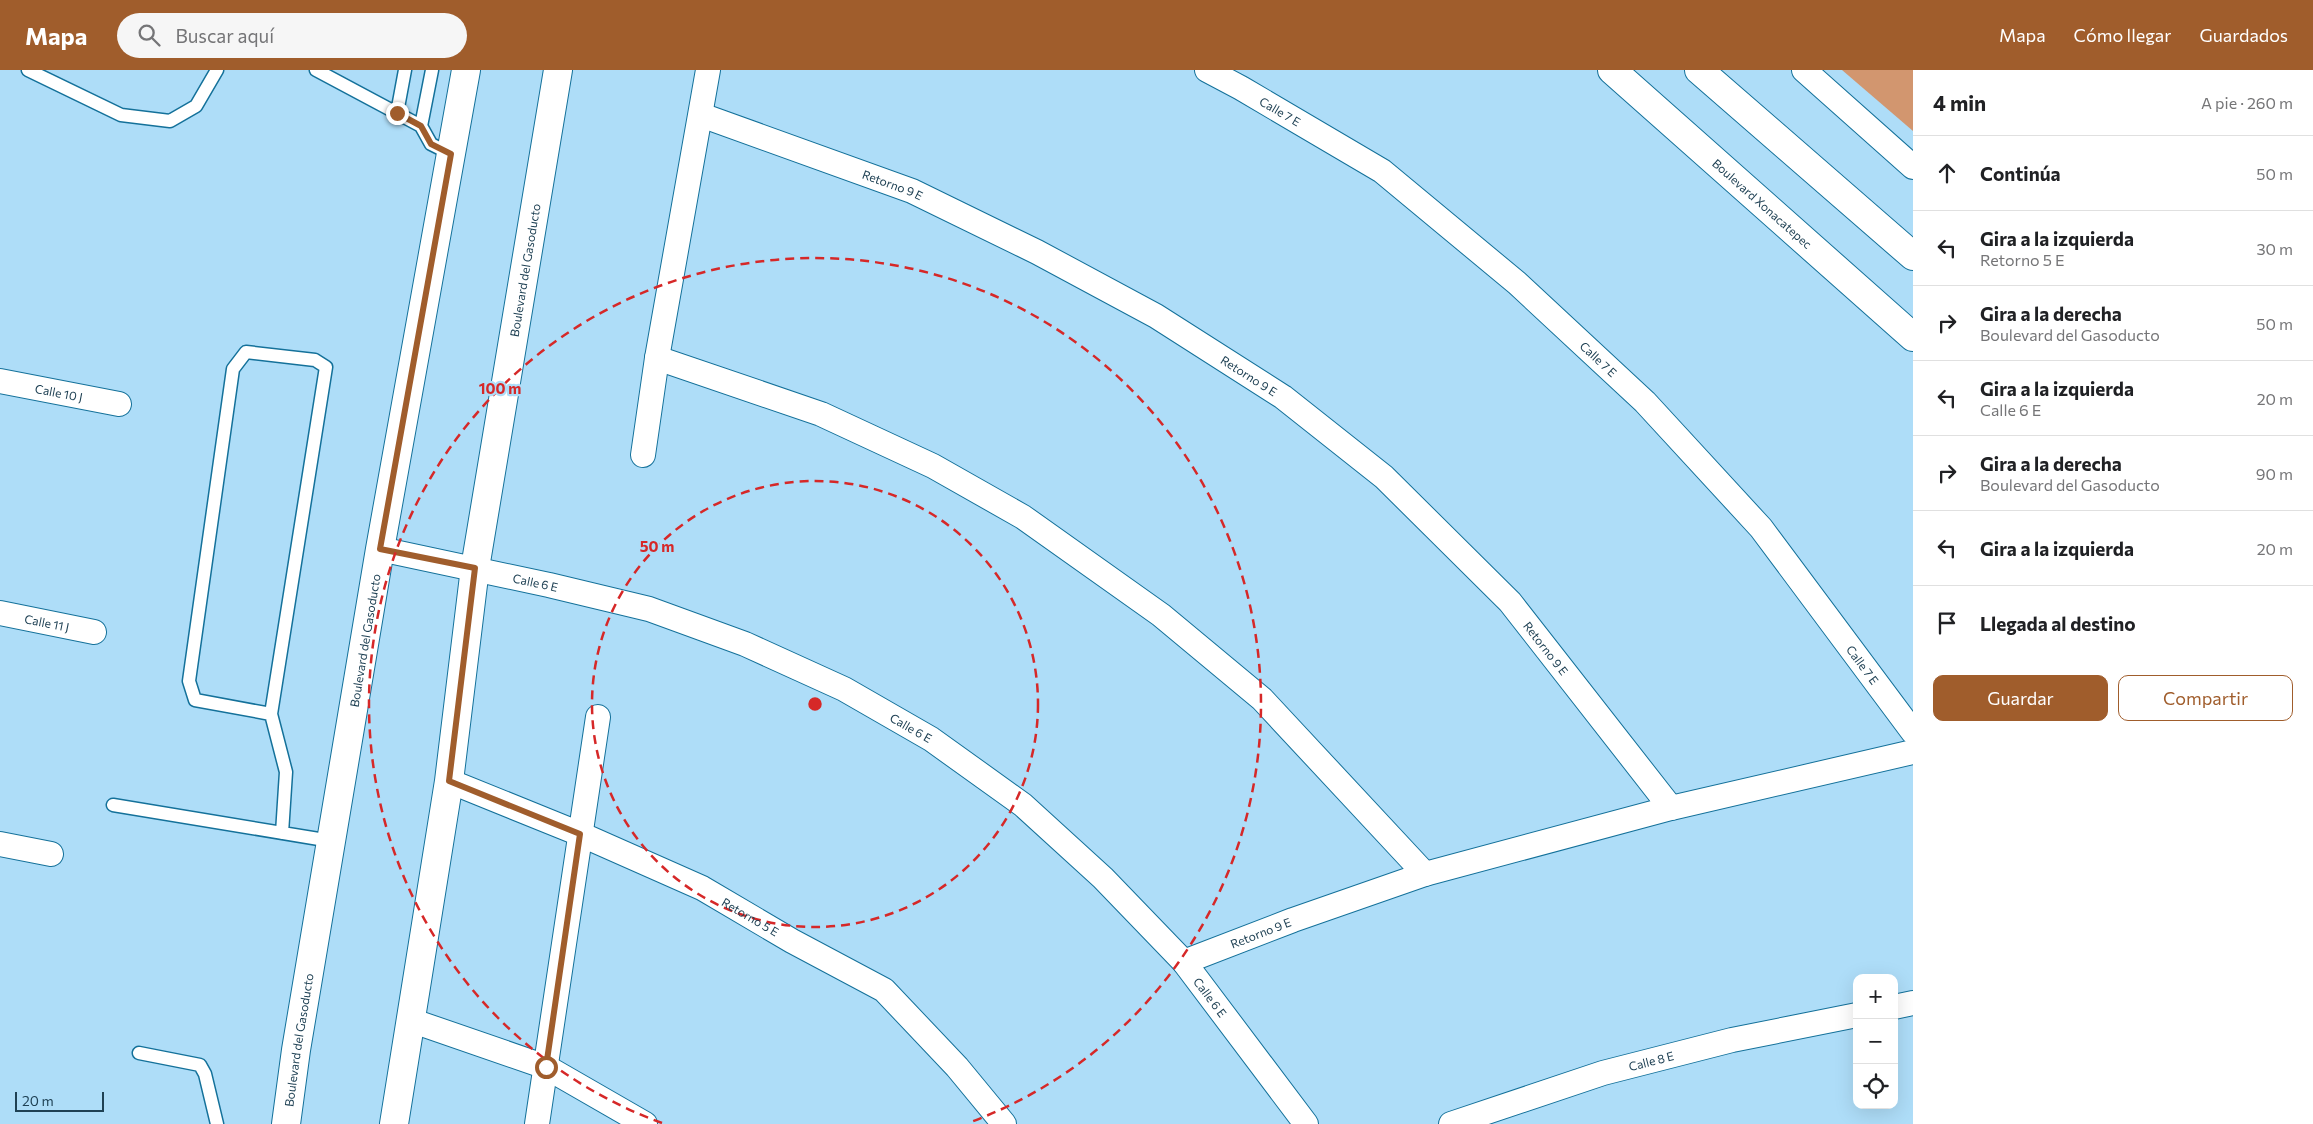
<!DOCTYPE html>
<html lang="es">
<head>
<meta charset="utf-8">
<style>
  body { margin:0; font-family:Commissioner,sans-serif; background:#f6f6f6; color:#202124 }
  .controls { position:absolute; right:15px; bottom:15px; display:grid; overflow:hidden; border-radius:10px; box-shadow:0 5px 20px #0002 }
  .controls button { width:45px; height:45px; display:grid; place-items:center; padding:0; border:0; border-bottom:1px solid #e0e0e0; background:#fff; color:#202124; font:25px sans-serif }
  .scale { position:absolute; left:15px; bottom:12px; width:89px; box-sizing:border-box; padding-left:5px; border:2px solid #1f4154; border-top:0; font-size:14px; line-height:18px; white-space:nowrap; color:#1f4154; -webkit-text-stroke:4px #aeddf8; paint-order:stroke }
  .stop { position:absolute; width:15px; height:15px; margin:-11px; border:4px solid #a05d2c; border-radius:50%; background:#fff }
  .stop.end { background:#a05d2c; border-color:#fff; box-shadow:0 1px 5px #0008 }
  .list { margin:0; padding:0; list-style:none }
  h2 { display:flex; justify-content:space-between; align-items:center; height:65px; margin:0; padding:0 20px; font-size:21px }
  h2 small { font-size:16px; font-weight:400; color:#757577 }
  .list li { display:grid; grid-template-columns:32px 1fr auto; gap:15px; align-items:center; box-sizing:border-box; height:75px; padding:0 20px; border-top:1px solid #e0e0e0 }
  .list b { display:block; font-size:19px; white-space:nowrap }
  .list p { margin:0; font-size:16px; white-space:nowrap; color:#757577 }
  .list em { font-size:16px; font-style:normal; color:#757577 }
  .actions { display:flex; gap:10px; padding:15px 20px }
  .actions a { flex:1; padding:11px 0; border:1px solid #a05d2c; border-radius:10px; text-align:center; font-size:18px; color:#a05d2c }
  .actions .main { background:#a05d2c; color:#fff }
  .icon { flex:none; width:28px; height:28px; fill:none; stroke:currentColor; stroke-width:2; stroke-linecap:round; stroke-linejoin:round }
  .map { position:relative; flex:none; width:1913px; height:1054px; overflow:hidden }
  header { display:flex; align-items:center; gap:30px; box-sizing:border-box; height:70px; padding:0 25px; background:#a05d2c; color:#fff }
  header strong { font-size:24px }
  nav { display:flex; gap:28px; margin-inline-start:auto; font-size:18px }
  .search { width:350px; height:45px; background:#f6f6f6; display:flex; align-items:center; gap:12px; box-sizing:border-box; padding:0 18px; border-radius:28px; color:#757577; font-size:19px }
  main { display:flex }
  aside { flex:1; background:#fff }
  .map>svg:first-child { display:block }
  .green { fill:#d2966f }
  .lines { fill:none; stroke-linecap:round; stroke-linejoin:round }
  .service-casing { stroke:#14719a; stroke-width:15 }
  .minor-casing { stroke:#14719a; stroke-width:26 }
  .tertiary-casing { stroke:#14719a; stroke-width:30 }
  .secondary-casing { stroke:#14719a; stroke-width:30 }
  .service { stroke:#fff; stroke-width:12 }
  .minor { stroke:#fff; stroke-width:24 }
  .tertiary { stroke:#fff; stroke-width:28 }
  .secondary { stroke:#fff; stroke-width:28 }
  .route { stroke:#a05d2c; stroke-width:6 }
  .ring { fill:none; stroke:#d62828; stroke-width:2.5; stroke-dasharray:9 6 }
  .labels { text-anchor:middle; dominant-baseline:central; stroke-width:4.5; stroke-linejoin:round; paint-order:stroke }
  .street-label { font-size:12px; fill:#1f4154; stroke:#aeddf8 }
  .centre { fill:#d62828; stroke:#aeddf8; stroke-width:2.5 }
  .ring-label { font-size:15px; text-anchor:middle; font-weight:bold; fill:#d62828; stroke:#aeddf8; stroke-width:4.5; stroke-linejoin:round; paint-order:stroke }
</style>
</head>
<body>
<header>
<strong>Mapa</strong>
<div class="search"><svg class="icon" aria-label="search" viewBox="0 0 24 24"><circle cx="10" cy="10" r="6"/><path d="M15 15l6 6"/></svg>Buscar aquí</div>
<nav><a>Mapa</a><a>Cómo llegar</a><a>Guardados</a></nav>
</header>
<main>
<div class="map">
<svg width="1913" height="1054" viewBox="0 0 1913 1054">
  <rect width="100%" height="100%" fill="#aeddf8"/>
  <path class="green" d="M1842,0H1913V61Z"/>
  <g class="lines">
    <g class="service-casing">
      <path id="service" d="M28,0L121,45L170,51L196,36L217,0
        M316,0L421,56L431,74L451,84
        M397,43L405,0
        M421,56L432,0
        M271,644L195,630L189,611L233,299L246,282L315,290L326,297L271,644L286,702L282,763
        M113,735L331,771
        M139,983L200,995L205,1004L217,1054"/>
    </g>
    <g class="minor-casing">
      <g id="minor">
        <path id="s1" d="M1207,0L1241,18L1382,101L1517,213L1645,332L1761,458L1913,662"/>
        <path d="M1804,0L1913,97"/>
        <path id="s2" d="M701,45L912,121L1037,182L1156,246L1283,327L1384,407L1510,532L1671,738"/>
        <path d="M657,288L821,344L933,396L1023,447L1161,545L1262,629L1425,804"/>
        <path id="s3" d="M0,311L119,334"/>
        <path d="M643,385L657,288L708,0"/>
        <path id="s4" d="M380,479L549,515L649,539L745,574L844,619L931,669L1023,735L1103,808L1184,892L1306,1054"/>
        <path id="s5" d="M0,543L94,562"/>
        <path id="s6" d="M449,711L580,764L702,818L792,871L884,920L957,997L1004,1054"/>
        <path d="M0,774L51,784"/>
        <path id="s7" d="M1184,892L1293,850L1425,804L1671,738L1913,682"/>
        <path d="M1894,937L1913,933"/>
        <path d="M410,950L546,997L645,1054"/>
        <path d="M537,1054L598,647"/>
        <path id="s8" d="M1451,1054L1603,1003L1732,970L1857,945"/>
      </g>
    </g>
    <g class="tertiary-casing">
      <g id="tertiary">
        <path id="s9" d="M286,1054L296,980L380,479L466,0"/>
        <path id="s10" d="M394,1054L449,711L475,498L558,0"/>
      </g>
    </g>
    <g class="secondary-casing">
      <g id="secondary">
        <path id="s11" d="M1612,0L1913,267"/>
        <path d="M1699,0L1913,186"/>
      </g>
    </g>
    <use href="#service" class="service"/>
    <use href="#minor" class="minor"/>
    <use href="#tertiary" class="tertiary"/>
    <use href="#secondary" class="secondary"/>
  </g>
  <g class="lines">
    <path class="route" d="M397,43L421,56L431,74L451,84L380,479L475,498L449,711L580,764L546,997"/>
  </g>
  <g class="ring">
    <circle cx="815" cy="634" r="223"/>
    <path d="M662 1053A446 446 0 1 1 968 1053"/>
  </g>
  <g class="labels">
    <g class="street-label">
      <text stroke="none"><textPath href="#s1" startOffset="84">Calle 7 E</textPath></text>
      <text stroke="none"><textPath href="#s2" startOffset="204">Retorno 9 E</textPath></text>
      <text stroke="none"><textPath href="#s11" startOffset="201">Boulevard Xonacatepec</textPath></text>
      <text stroke="none"><textPath href="#s10" startOffset="864">Boulevard del Gasoducto</textPath></text>
      <text stroke="none"><textPath href="#s1" startOffset="489">Calle 7 E</textPath></text>
      <text stroke="none"><textPath href="#s2" startOffset="609">Retorno 9 E</textPath></text>
      <text stroke="none"><textPath href="#s3" startOffset="60">Calle 10 J</textPath></text>
      <text stroke="none"><textPath href="#s4" startOffset="159">Calle 6 E</textPath></text>
      <text stroke="none"><textPath href="#s5" startOffset="48">Calle 11 J</textPath></text>
      <text stroke="none"><textPath href="#s9" startOffset="490">Boulevard del Gasoducto</textPath></text>
      <text stroke="none"><textPath href="#s2" startOffset="1014">Retorno 9 E</textPath></text>
      <text stroke="none"><textPath href="#s1" startOffset="894">Calle 7 E</textPath></text>
      <text stroke="none"><textPath href="#s4" startOffset="564">Calle 6 E</textPath></text>
      <text stroke="none"><textPath href="#s6" startOffset="331">Retorno 5 E</textPath></text>
      <text stroke="none"><textPath href="#s7" startOffset="82">Retorno 9 E</textPath></text>
      <text stroke="none"><textPath href="#s4" startOffset="969">Calle 6 E</textPath></text>
      <text stroke="none"><textPath href="#s9" startOffset="85">Boulevard del Gasoducto</textPath></text>
      <text stroke="none"><textPath href="#s8" startOffset="210">Calle 8 E</textPath></text>
    </g>
  </g>
  <circle cx="815" cy="634" r="8" class="centre"/>
  <g class="ring-label">
    <text x="500" y="324">100 m</text>
    <text x="657" y="482">50 m</text>
  </g>
</svg>
<div class="controls">
<button>+</button>
<button>−</button>
<button><svg class="icon" aria-label="locate" viewBox="0 0 24 24"><circle cx="12" cy="12" r="6"/><path d="M12 2v4M12 18v4M2 12h4M18 12h4"/></svg></button>
</div>
<div class="scale">20 m</div>
<div class="stop" style="left:546px;top:997px"></div>
<div class="stop end" style="left:397px;top:43px"></div>
</div>
<aside>
<h2>4 min<small>A pie · 260 m</small></h2>
<ul class="list">
<li><svg class="icon" aria-label="ahead" viewBox="0 0 24 24"><path d="M12 20V5M6 11l6-6 6 6"/></svg><div><b>Continúa</b></div><em>50 m</em></li>
<li><svg class="icon" aria-label="left" viewBox="0 0 24 24"><path d="M17 20v-9H6M10 6l-5 5 5 5"/></svg><div><b>Gira a la izquierda</b><p>Retorno 5 E</p></div><em>30 m</em></li>
<li><svg class="icon" aria-label="right" viewBox="0 0 24 24"><path d="M7 20v-9h11M14 6l5 5-5 5"/></svg><div><b>Gira a la derecha</b><p>Boulevard del Gasoducto</p></div><em>50 m</em></li>
<li><svg class="icon" aria-label="left" viewBox="0 0 24 24"><path d="M17 20v-9H6M10 6l-5 5 5 5"/></svg><div><b>Gira a la izquierda</b><p>Calle 6 E</p></div><em>20 m</em></li>
<li><svg class="icon" aria-label="right" viewBox="0 0 24 24"><path d="M7 20v-9h11M14 6l5 5-5 5"/></svg><div><b>Gira a la derecha</b><p>Boulevard del Gasoducto</p></div><em>90 m</em></li>
<li><svg class="icon" aria-label="left" viewBox="0 0 24 24"><path d="M17 20v-9H6M10 6l-5 5 5 5"/></svg><div><b>Gira a la izquierda</b></div><em>20 m</em></li>
<li><svg class="icon" aria-label="arrive" viewBox="0 0 24 24"><path d="M6 21V4h12l-3 4 3 4H6"/></svg><div><b>Llegada al destino</b></div></li>
</ul>
<div class="actions"><a class="main">Guardar</a><a>Compartir</a></div>
</aside>
</main>
</body>
</html>
